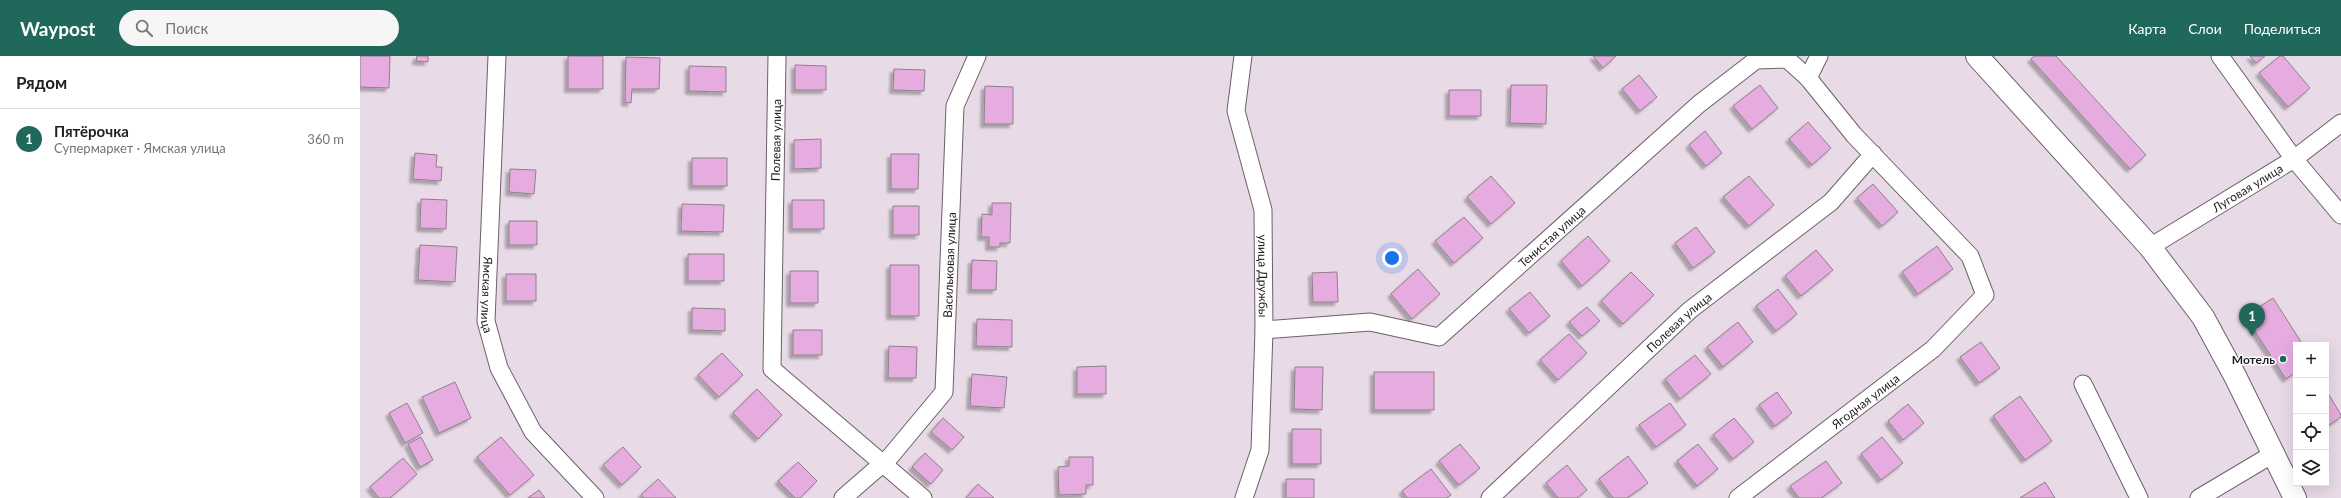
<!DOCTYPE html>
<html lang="ru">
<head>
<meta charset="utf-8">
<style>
  body { margin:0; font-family:Lato,sans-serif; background:#f6f6f6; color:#202124 }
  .controls { position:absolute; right:12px; bottom:12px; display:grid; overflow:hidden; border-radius:0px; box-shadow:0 4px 16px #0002 }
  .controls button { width:36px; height:36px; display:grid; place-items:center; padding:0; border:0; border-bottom:1px solid #e0e0e0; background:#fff; color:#202124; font:20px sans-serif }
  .you { position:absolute; left:1032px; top:202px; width:14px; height:14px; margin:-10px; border:3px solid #fff; border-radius:50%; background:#1a73e8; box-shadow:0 0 0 6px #1a73e833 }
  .badge { display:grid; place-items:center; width:26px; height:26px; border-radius:50%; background:#20675c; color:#fff; font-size:13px; font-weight:700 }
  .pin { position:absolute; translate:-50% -33px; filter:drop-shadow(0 1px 2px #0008) }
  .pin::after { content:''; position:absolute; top:21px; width:14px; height:12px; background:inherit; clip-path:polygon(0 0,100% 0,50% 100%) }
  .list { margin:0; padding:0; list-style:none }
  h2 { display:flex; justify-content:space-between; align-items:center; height:52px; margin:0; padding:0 16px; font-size:17px }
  h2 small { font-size:13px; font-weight:400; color:#757577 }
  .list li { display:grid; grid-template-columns:26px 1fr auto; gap:12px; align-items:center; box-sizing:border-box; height:60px; padding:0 16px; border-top:1px solid #e0e0e0 }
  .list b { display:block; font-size:15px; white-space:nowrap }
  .list p { margin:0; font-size:13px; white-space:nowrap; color:#757577 }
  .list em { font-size:13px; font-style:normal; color:#757577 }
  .icon { flex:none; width:22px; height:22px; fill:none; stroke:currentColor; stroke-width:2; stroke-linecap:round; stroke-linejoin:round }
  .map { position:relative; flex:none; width:1981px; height:442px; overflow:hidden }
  header { display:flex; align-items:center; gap:24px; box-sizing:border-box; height:56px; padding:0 20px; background:#20675c; color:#fff }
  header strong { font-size:19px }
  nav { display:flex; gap:22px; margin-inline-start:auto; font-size:14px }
  .search { width:280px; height:36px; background:#f6f6f6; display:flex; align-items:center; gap:10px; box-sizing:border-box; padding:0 14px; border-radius:22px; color:#757577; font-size:15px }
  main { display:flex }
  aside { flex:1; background:#fff }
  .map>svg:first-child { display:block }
  .building { fill:#e7acdf; stroke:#8d808b; filter:url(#shadow) }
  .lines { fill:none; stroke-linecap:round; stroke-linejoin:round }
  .street-casing { stroke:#6c606a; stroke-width:19 }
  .secondary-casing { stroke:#6c606a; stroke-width:24 }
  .street { stroke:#fff; stroke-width:17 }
  .secondary { stroke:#fff; stroke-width:22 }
  .poi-dot { fill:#20675c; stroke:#fff; stroke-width:1.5 }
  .labels { text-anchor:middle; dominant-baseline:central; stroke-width:3; stroke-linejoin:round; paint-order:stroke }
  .street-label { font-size:12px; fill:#201b1f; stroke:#fff }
  .poi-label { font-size:12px; font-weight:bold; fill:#201b1f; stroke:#fff; text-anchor:end }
</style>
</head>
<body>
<header>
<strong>Waypost</strong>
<div class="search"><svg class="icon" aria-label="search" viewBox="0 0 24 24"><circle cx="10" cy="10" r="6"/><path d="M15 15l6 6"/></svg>Поиск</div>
<nav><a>Карта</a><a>Слои</a><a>Поделиться</a></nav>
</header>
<main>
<aside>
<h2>Рядом<small></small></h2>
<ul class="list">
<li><span class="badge">1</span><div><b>Пятёрочка</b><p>Супермаркет · Ямская улица</p></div><em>360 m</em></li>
</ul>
</aside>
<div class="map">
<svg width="1981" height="442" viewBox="0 0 1981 442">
  <defs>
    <filter id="shadow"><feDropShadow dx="-3.5" dy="3.5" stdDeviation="1" flood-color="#0004"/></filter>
  </defs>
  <rect width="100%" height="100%" fill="#e8dae6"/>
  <path class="building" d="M0,0H30L29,32L0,31Z
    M57,0H68V6L56,5Z
    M208,0H243V33H208Z
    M1233,0H1256L1243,12Z
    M1674,0H1696L1786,99L1770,113L1671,3Z
    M1890,0H1905L1896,7Z
    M1920,0H1923L1950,32L1928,51L1899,17Z
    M266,1L300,2L299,33H272L271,47L265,46Z
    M435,9L466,10V34H435Z
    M329,10L366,11V36L329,35Z
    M534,13L565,14L564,35L533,34Z
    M1279,19L1297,41L1280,55L1262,33Z
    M1151,29H1187L1186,68L1150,67Z
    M1400,29L1418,52L1392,73L1373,50Z
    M625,30L653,31V68H624Z
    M1089,34H1121V60H1089Z
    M1448,66L1471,92L1452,109L1429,83Z
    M1345,75L1362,97L1346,110L1329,89Z
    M461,83V112L434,113V84Z
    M55,97L77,99L76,111H82L81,125L53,123Z
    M531,98H559L558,133H531Z
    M332,102H367V130H332Z
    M150,113L176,114L174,138L149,136Z
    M1131,120L1155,147L1131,168L1107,141Z
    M1389,120L1414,149L1389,170L1363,141Z
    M1513,128L1538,156L1522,170L1497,142Z
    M61,143L87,144L86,173L60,172Z
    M432,144H464V173H432Z
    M632,147H651L650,187H640V191H629V181H621L622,158L632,159Z
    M322,148L364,149L363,176L321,175Z
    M533,150H559V179H533Z
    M1104,161L1123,182L1094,207L1075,185Z
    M149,165H177V189H149Z
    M1336,171L1355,196L1333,212L1315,187Z
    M1228,180L1250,205L1222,230L1201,205Z
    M60,189L97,191L95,226L58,224Z
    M1577,190L1593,213L1558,238L1542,216Z
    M1456,194L1473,214L1441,240L1425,220Z
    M328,198H364V225H328Z
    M612,204L637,205L636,234H611Z
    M530,209H559V260H530Z
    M1058,213L1080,238L1052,263L1031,238Z
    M430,215H458V247H430Z
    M977,216L978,246H953L952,217Z
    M1271,216L1294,239L1263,268L1241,245Z
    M146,218H176V245H146Z
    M1418,233L1437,258L1416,275L1396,250Z
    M1170,236L1190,260L1169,277L1149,253Z
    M1913,242L1943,289H1936V316L1926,323L1885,260Z
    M1227,251L1240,265L1222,280L1209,266Z
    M332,252L365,253V275L332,274Z
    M617,263L652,264V291L616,290Z
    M1378,266L1393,286L1363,311L1347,291Z
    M433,274H462V299H433Z
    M1209,278L1227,297L1198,324L1180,304Z
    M1621,286L1640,312L1619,327L1600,301Z
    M529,290L557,291L556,322H528Z
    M362,297L383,319L359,341L338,319Z
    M1335,299L1351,318L1320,343L1305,323Z
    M746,310V338H717V311Z
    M935,311H963L962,354L934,353Z
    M1014,316H1074V354H1014Z
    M612,318L647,321L644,352L610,350Z
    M95,326L111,362L79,377L62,341Z
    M397,333L422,359L398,383L373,357Z
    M1966,334L1981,359V361L1966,371Z
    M1417,336L1432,357L1415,370L1399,349Z
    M1660,340L1692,385L1665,404L1633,360Z
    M47,347L63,377L45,387L29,357Z
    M1310,347L1326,369L1296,391L1279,369Z
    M1548,348L1564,367L1543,384L1528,365Z
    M583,362L604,381L592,394L571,376Z
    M1374,362L1394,386L1373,403L1353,379Z
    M932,373H961V408H932Z
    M61,381L73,404L60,411L48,388Z
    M141,381L174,419L150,439L117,401Z
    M1522,381L1543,407L1521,424L1501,398Z
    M1100,388L1120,412L1099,429L1079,405Z
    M1338,388L1358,413L1337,430L1317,405Z
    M263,391L281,411L262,429L243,409Z
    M565,397L583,414L571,428L552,411Z
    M1268,400L1288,427L1267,442H1253L1239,423Z
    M709,401H733V429H726V438L699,439L698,411L709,410Z
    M43,402L57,418L30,442H19L10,431Z
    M1466,405L1482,427L1461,442H1439L1430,430Z
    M438,406L457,425L440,442H435L418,425Z
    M1207,409L1227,434L1217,442H1198L1186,427Z
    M1071,413L1091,439L1087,442H1047L1042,435Z
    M298,423L316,442H284L281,439Z
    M926,423H954V442H926Z
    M1685,426L1695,442H1660Z
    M618,428L634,442H606Z
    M179,434L185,442H168Z"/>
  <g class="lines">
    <g class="street-casing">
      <g id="street">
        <path id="s1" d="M137,0L126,265L139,312L173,376L235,442"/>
        <path d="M417,0L412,313L563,442"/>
        <path id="s2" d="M883,0L876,55L903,154L904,274L900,394L884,442"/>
        <path d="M1860,0L1934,103L1981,159"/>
        <path id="s3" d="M1790,191L1934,103L1981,67"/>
        <path id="s4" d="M904,274L1010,266L1079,281L1339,48L1396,4L1427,3L1448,22"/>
        <path d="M1723,328L1779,442"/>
        <path id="s5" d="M483,442L529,402L584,336L595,50L617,0"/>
        <path id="s6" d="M1130,442L1330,254L1471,146L1513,98"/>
        <path id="s7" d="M1378,442L1573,293L1625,239L1610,200L1494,79L1448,22L1459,0"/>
        <path d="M1839,442L1913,398"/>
      </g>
    </g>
    <g class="secondary-casing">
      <path id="secondary" d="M1617,0L1790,191L1843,261L1875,320L1935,442"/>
    </g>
    <use href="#street" class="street"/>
    <use href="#secondary" class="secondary"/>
  </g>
  <circle class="poi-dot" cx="1923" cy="303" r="4"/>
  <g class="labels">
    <g class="street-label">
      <text transform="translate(416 84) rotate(-89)">Полевая улица</text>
      <text stroke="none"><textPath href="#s3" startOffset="114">Луговая улица</textPath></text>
      <text stroke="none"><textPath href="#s4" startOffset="328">Тенистая улица</textPath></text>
      <text stroke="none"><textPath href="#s5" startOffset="274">Васильковая улица</textPath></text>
      <text stroke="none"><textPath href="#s2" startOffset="224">улица Дружбы</textPath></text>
      <text stroke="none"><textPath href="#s1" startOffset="239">Ямская улица</textPath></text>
      <text stroke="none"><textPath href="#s6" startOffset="258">Полевая улица</textPath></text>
      <text stroke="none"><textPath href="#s7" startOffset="160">Ягодная улица</textPath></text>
    </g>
    <g class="poi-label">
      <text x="1915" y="303">Мотель</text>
    </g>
  </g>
</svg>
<div class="controls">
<button>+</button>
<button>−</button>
<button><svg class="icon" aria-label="locate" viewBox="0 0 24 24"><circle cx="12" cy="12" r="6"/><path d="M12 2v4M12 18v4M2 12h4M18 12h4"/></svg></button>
<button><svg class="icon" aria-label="layers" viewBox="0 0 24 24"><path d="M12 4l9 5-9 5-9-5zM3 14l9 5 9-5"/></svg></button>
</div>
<div class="you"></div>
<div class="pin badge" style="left:1892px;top:280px">1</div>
</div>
</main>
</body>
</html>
